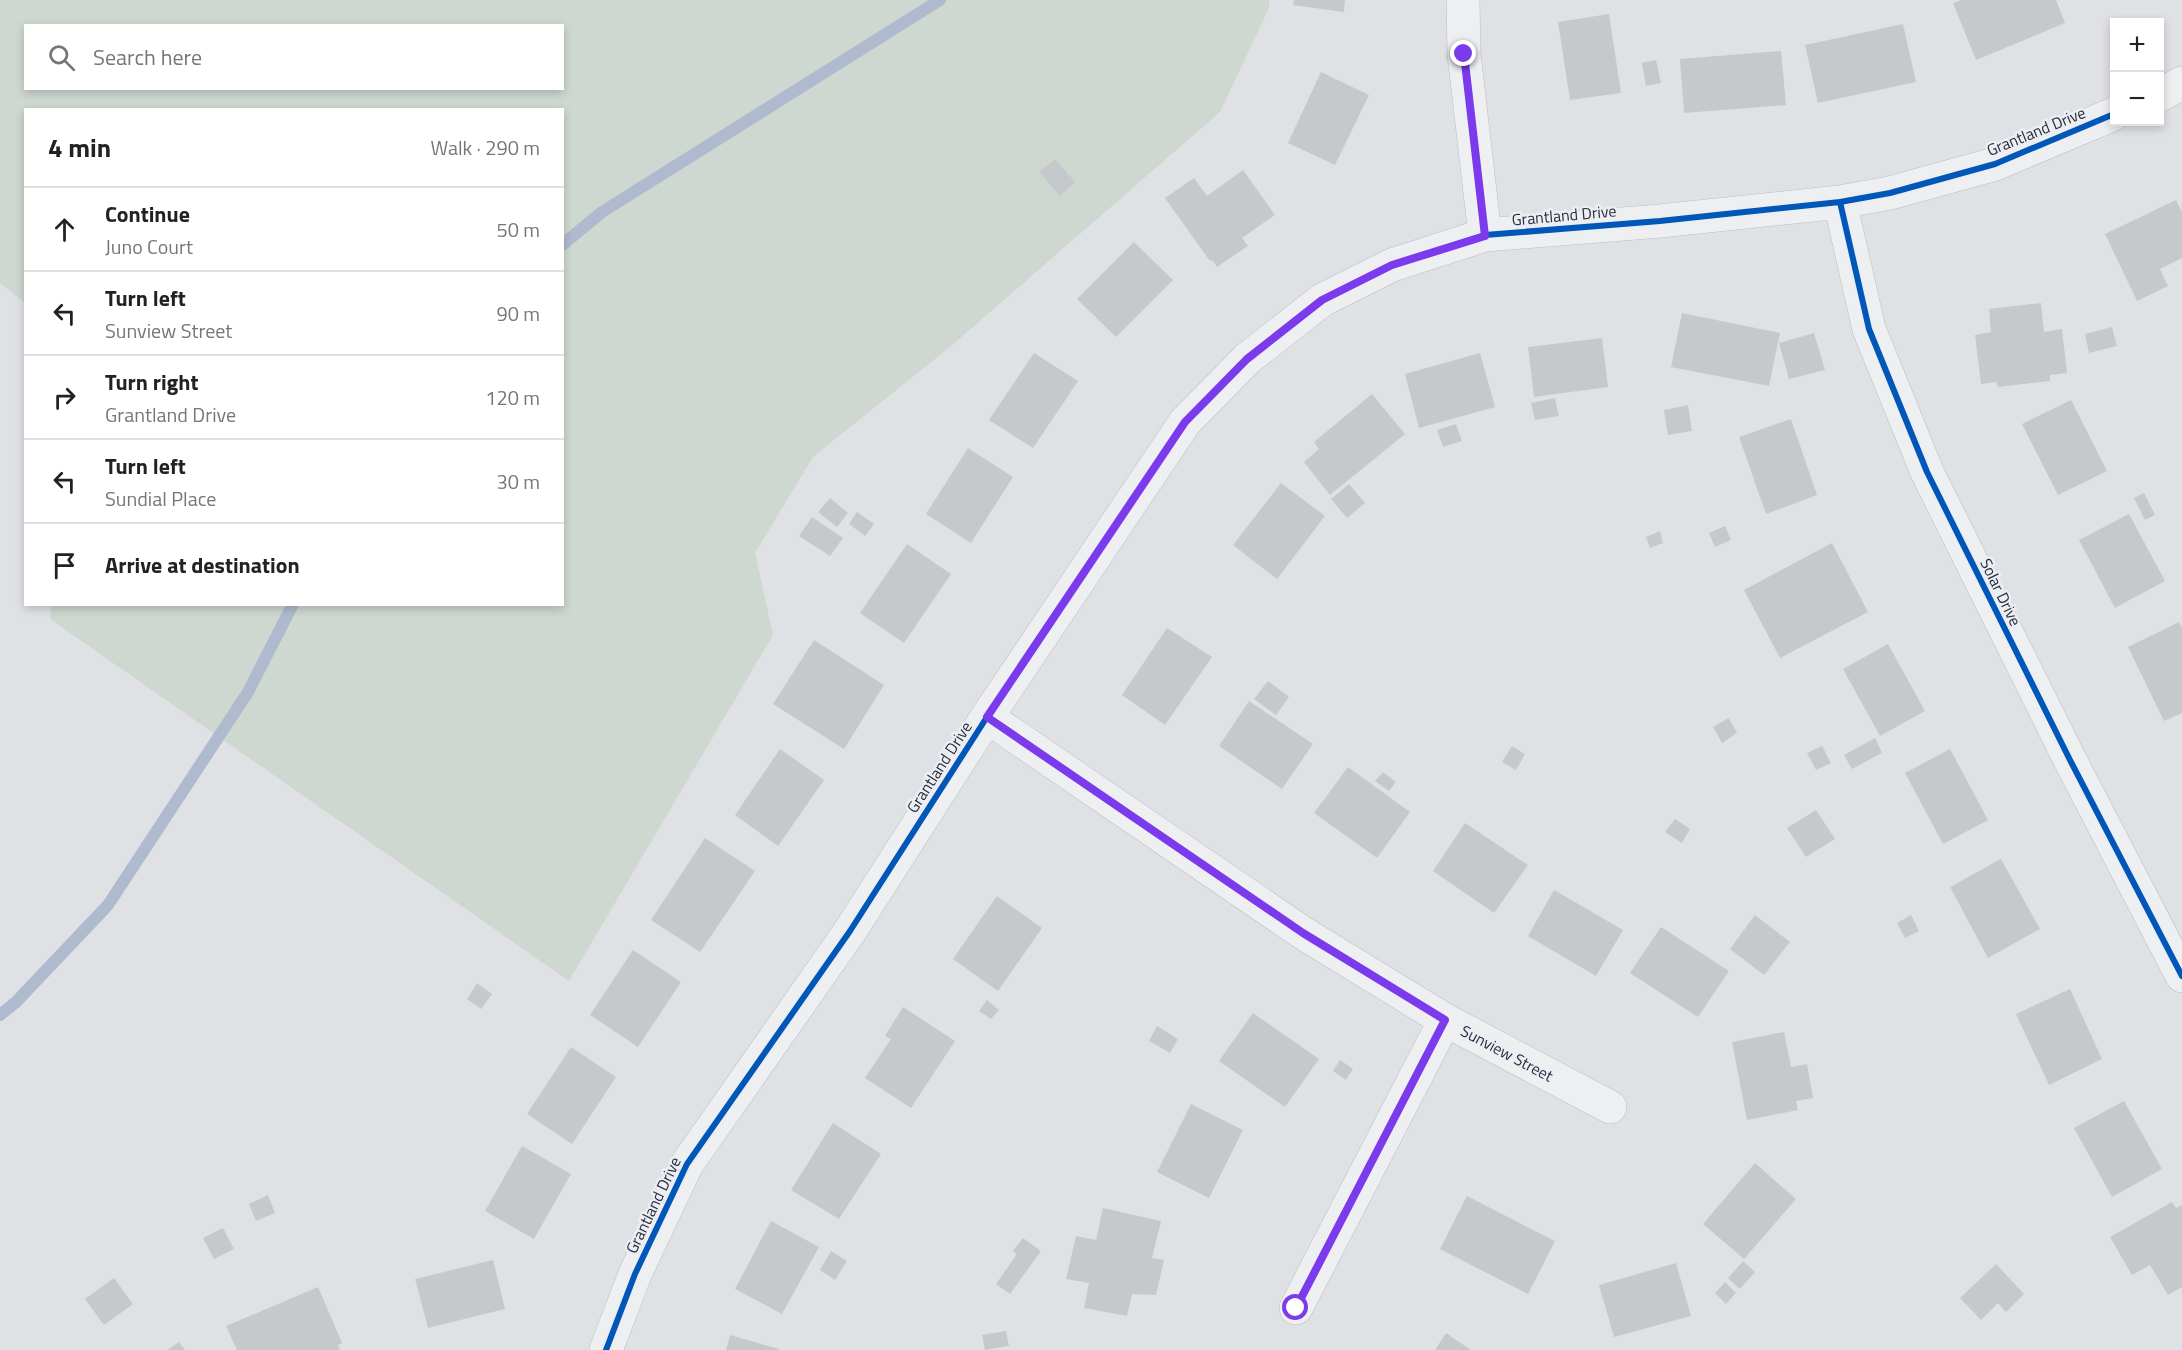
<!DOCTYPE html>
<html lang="en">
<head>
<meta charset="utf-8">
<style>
  body { margin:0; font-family:"Titillium Web",sans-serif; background:#f6f6f6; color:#222 }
  .controls { position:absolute; right:18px; top:18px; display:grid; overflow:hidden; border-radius:0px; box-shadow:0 3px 9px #0003 }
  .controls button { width:54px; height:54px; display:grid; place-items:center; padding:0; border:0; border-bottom:2px solid #e0e0e0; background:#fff; color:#222; font:30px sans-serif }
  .stop { position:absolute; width:18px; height:18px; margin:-14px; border:4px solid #7c3aed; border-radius:50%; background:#fff }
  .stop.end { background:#7c3aed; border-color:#fff; box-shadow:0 2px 6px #0008 }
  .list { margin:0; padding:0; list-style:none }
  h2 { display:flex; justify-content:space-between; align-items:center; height:78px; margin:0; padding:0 24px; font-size:26px }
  h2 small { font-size:20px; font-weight:400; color:#767676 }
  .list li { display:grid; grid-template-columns:39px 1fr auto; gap:18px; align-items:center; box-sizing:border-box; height:84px; padding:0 24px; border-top:2px solid #e0e0e0 }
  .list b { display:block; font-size:22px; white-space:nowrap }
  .list p { margin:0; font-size:20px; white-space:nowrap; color:#767676 }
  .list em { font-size:20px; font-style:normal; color:#767676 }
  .icon { flex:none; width:33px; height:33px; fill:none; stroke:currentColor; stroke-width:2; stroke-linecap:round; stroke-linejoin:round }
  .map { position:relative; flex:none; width:2182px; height:1350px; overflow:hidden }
  .search { position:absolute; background:#fff; box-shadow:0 3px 9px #0003; left:24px; top:24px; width:540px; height:66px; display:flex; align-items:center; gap:15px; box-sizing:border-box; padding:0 21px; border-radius:0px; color:#767676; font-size:22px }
  .panel { position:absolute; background:#fff; box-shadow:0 3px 9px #0003; left:24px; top:108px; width:540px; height:498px; border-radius:0px }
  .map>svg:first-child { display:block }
  .green { fill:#ced7d0; fill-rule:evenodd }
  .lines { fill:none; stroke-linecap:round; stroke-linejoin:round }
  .stream { stroke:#afbace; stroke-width:12 }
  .building { fill:#c6c9cc }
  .minor-casing { stroke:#bcbec1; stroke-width:34 }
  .minor { stroke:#eeeff0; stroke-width:33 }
  .cycleway-casing { stroke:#eceef4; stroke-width:10 }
  .cycleway { stroke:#0057b8; stroke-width:6 }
  .route { stroke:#7c3aed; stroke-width:8 }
  .labels { text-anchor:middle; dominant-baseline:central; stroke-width:5; stroke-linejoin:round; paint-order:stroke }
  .street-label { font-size:16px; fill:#282d3b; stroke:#eceef4 }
</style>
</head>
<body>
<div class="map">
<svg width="2182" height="1350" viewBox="0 0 2182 1350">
  <rect width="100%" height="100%" fill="#dfe1e4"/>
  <path class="green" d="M0,0H1269V8L1220,112L951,346L813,457L755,553L773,635L569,981L50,619L51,604H562V110H26L25,303L0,283ZM26,26H562V88H26Z"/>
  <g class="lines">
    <path class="stream" d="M562,245L602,212L940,0
      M0,1015L16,1002L108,905L248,692L293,604"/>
  </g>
  <path class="building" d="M1294,0H1345L1344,12L1293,5Z
    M1961,0H2056L2065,23L1976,60L1953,3Z
    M1609,14L1621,93L1570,100L1558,22Z
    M1903,24L1916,82L1818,103L1805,45Z
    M1781,51L1786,105L1684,113L1680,59Z
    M1656,60L1661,83L1646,86L1642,63Z
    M1321,72L1369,95L1335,165L1288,143Z
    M1055,159L1075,182L1060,196L1039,172Z
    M1243,170L1275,215L1242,238L1248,246L1217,267L1212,260L1210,261L1165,198L1194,178L1207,196Z
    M2176,200L2182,212V258L2160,269L2168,286L2137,301L2105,234Z
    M1134,242L1173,280L1116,337L1077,299Z
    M2041,303L2044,332L2062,329L2067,373L2050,375V381L1998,387L1996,382L1981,384L1975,335L1991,332L1989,309Z
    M1682,313L1780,333L1769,386L1671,367Z
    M2112,327L2117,346L2089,353L2085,334Z
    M1814,333L1825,370L1789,379L1779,343Z
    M1602,338L1608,387L1534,397L1528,347Z
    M1034,353L1078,381L1033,448L989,420Z
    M1480,353L1495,407L1419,428L1405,374Z
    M1372,394L1405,434L1330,495L1304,462L1319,449L1314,442Z
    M1555,398L1559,416L1535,420L1531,403Z
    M2071,400L2107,471L2058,495L2022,424Z
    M1688,405L1692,431L1668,435L1664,410Z
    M1791,419L1817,495L1766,514L1739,437Z
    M1456,424L1462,441L1443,447L1437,430Z
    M968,448L1013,477L971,543L926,514Z
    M1281,483L1325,516L1277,579L1233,545Z
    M1349,484L1365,503L1347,518L1331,499Z
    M2144,493L2155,515L2145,520L2134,498Z
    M830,498L848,513L837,527L818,512Z
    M857,512L874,524L865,536L849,524Z
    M2129,514L2165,581L2115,608L2079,540Z
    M812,517L843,538L830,556L799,536Z
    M1725,526L1731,540L1715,547L1709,533Z
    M1660,531L1663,543L1650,548L1646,537Z
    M1832,543L1868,612L1780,658L1744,590Z
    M907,544L951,574L904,643L860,613Z
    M2179,622L2182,628V713L2164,721L2128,647Z
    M1167,628L1212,657L1165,725L1122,695Z
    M814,640L884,685L844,749L773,704Z
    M1888,644L1925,711L1880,736L1843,669Z
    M1268,681L1289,697L1276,715L1254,699Z
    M1249,701L1313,744L1282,789L1219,746Z
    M1729,718L1737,733L1722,743L1713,727Z
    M1875,738L1882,753L1852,769L1844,755Z
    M1512,746L1525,754L1516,770L1502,762Z
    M1822,746L1831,763L1816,770L1807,753Z
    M780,749L824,780L778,846L735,815Z
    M1950,749L1988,820L1943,844L1905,773Z
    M1348,767L1410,812L1377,858L1314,813Z
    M1383,772L1396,782L1389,791L1375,781Z
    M1816,810L1835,839L1806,857L1787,828Z
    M1675,819L1690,829L1682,843L1665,832Z
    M1465,823L1528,865L1494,913L1433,871Z
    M705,838L755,871L700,952L651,920Z
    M2001,859L2040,929L1988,958L1950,887Z
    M1554,890L1623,930L1596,976L1528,936Z
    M997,896L1042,928L998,991L953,959Z
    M1755,915L1790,942L1764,975L1730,949Z
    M1911,915L1919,931L1905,938L1897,923Z
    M1661,927L1729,971L1698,1017L1630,973Z
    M633,950L681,982L638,1047L590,1015Z
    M477,983L492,994L481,1009L467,999Z
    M2070,989L2102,1059L2049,1085L2016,1014Z
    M987,1000L999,1010L991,1019L979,1011Z
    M903,1007L955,1041L911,1108L865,1078L891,1039L885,1036Z
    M1253,1013L1319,1059L1285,1107L1219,1061Z
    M1157,1026L1178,1039L1170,1053L1149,1041Z
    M1784,1032L1791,1067L1807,1064L1813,1098L1796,1101L1798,1110L1747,1120L1732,1042Z
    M571,1047L616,1077L572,1144L527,1114Z
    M1340,1060L1353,1069L1346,1080L1333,1071Z
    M2124,1101L2162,1169L2112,1197L2074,1128Z
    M1191,1104L1243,1130L1209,1198L1157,1172Z
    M833,1123L881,1154L839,1219L791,1190Z
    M522,1146L571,1174L534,1239L485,1211Z
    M1755,1163L1796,1199L1744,1259L1703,1224Z
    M268,1195L275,1213L256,1221L249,1204Z
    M1467,1196L1555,1241L1528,1294L1440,1249Z
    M2172,1202L2176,1208L2182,1205V1287L2168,1295L2150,1265L2132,1275L2110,1237Z
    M1103,1208L1161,1221L1152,1258L1164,1260L1156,1295L1132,1294L1127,1316L1084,1308L1089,1283L1066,1279L1076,1236L1096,1240Z
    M771,1221L819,1247L782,1314L735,1289Z
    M223,1228L234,1249L214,1259L203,1238Z
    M1023,1238L1041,1251L1010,1294L996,1284L1017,1254L1013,1251Z
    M831,1251L847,1261L835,1280L820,1270Z
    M493,1260L505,1309L428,1328L415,1279Z
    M1743,1261L1755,1272L1740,1289L1728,1278Z
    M1676,1263L1691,1316L1614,1337L1599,1285Z
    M1996,1264L2024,1294L2006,1312L1998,1303L1981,1320L1960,1298Z
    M114,1278L133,1304L104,1325L85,1299Z
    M1725,1282L1736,1293L1726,1304L1715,1293Z
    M318,1287L342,1343L338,1345L340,1350H237L226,1326Z
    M1006,1331L1009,1346L985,1350L982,1335Z
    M1446,1333L1471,1350H1435Z
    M730,1335L779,1349V1350H726Z
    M179,1342L185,1350H168Z"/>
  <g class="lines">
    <g class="minor-casing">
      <path id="minor" d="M1463,0L1464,54L1485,235
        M2160,95L2182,83
        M1840,202L1869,329L1927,472L2070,760L2182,976
        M987,717L1303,933L1445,1020L1610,1107
        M1296,1308L1445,1020
        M606,1350L635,1274L687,1164L850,931L987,717L1185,422L1247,359L1322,300L1392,265L1485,235L1660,221L1840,202L1890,193L1995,164L2114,114"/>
    </g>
    <use href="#minor" class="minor"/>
    <g class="cycleway-casing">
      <path id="cycleway" d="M1840,202L1869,329L1927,472L2070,760L2182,976
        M606,1350L635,1274L687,1164L850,931L987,717L1185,422L1247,359L1322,300L1392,265L1485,235L1660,221L1840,202L1890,193L1995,164L2114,114"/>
    </g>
    <use href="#cycleway" class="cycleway"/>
  </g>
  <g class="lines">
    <path class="route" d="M1296,1308L1445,1020L1303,933L987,717L1185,422L1247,359L1322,300L1392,265L1485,236L1464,54"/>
  </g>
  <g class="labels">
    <g class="street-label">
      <text transform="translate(2036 131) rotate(-22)">Grantland Drive</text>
      <text transform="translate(1564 215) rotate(-5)">Grantland Drive</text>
      <text transform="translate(2001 592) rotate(64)">Solar Drive</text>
      <text transform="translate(939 767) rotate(-57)">Grantland Drive</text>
      <text transform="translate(1507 1053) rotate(28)">Sunview Street</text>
      <text transform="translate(653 1205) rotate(-64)">Grantland Drive</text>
    </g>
  </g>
</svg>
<div class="controls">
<button>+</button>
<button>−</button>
</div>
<div class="stop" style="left:1296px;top:1308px"></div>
<div class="stop end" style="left:1464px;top:54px"></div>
<div class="search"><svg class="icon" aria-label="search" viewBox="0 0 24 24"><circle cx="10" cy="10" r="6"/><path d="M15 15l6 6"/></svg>Search here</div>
<section class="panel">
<h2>4 min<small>Walk · 290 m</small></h2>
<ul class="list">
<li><svg class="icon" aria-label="ahead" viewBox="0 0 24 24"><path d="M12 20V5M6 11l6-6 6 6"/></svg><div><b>Continue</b><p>Juno Court</p></div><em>50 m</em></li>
<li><svg class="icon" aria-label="left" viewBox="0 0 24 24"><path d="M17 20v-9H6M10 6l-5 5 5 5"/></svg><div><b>Turn left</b><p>Sunview Street</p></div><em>90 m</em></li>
<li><svg class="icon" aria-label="right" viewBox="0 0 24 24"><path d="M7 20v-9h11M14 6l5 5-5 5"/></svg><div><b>Turn right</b><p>Grantland Drive</p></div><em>120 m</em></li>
<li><svg class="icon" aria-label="left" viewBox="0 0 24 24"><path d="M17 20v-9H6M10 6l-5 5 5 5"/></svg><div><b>Turn left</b><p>Sundial Place</p></div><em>30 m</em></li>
<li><svg class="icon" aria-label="arrive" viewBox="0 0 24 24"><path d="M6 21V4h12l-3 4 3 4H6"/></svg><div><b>Arrive at destination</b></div></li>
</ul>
</section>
</div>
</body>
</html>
